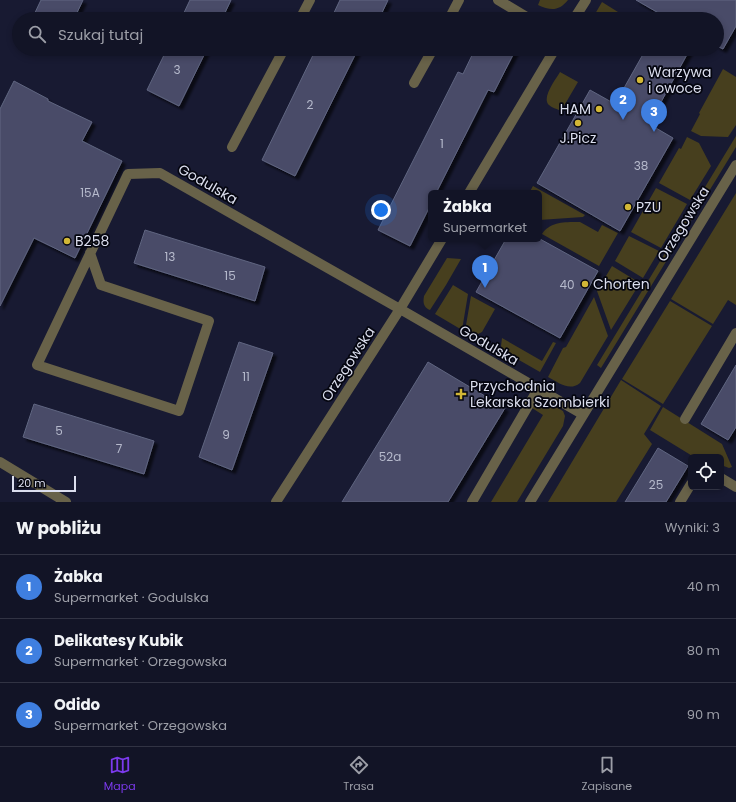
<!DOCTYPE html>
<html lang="pl">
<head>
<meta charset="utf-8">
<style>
  body { margin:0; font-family:Poppins,sans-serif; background:#1b1d2e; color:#f1f3f6 }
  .controls { position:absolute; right:12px; bottom:12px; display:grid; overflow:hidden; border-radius:6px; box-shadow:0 2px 6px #0003 }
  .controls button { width:36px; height:36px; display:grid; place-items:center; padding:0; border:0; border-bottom:1px solid #313343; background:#121426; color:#f1f3f6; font:20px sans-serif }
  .scale { position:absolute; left:12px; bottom:10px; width:64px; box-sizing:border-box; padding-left:4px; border:2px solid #dbdeee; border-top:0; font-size:11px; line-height:14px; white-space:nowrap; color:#dbdeee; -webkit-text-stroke:3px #050610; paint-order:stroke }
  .you { position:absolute; left:381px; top:210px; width:14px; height:14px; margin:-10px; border:3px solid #fff; border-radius:50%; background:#1a73e8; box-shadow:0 0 0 6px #1a73e833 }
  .badge { display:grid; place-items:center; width:26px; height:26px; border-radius:50%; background:#7c3aed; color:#fff; font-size:13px; font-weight:700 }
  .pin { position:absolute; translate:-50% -33px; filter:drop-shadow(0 1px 2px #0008) }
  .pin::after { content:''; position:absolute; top:21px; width:14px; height:12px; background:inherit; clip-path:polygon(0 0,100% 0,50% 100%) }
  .popup { position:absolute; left:428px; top:190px; width:114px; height:52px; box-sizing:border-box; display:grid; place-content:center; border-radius:6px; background:#121426; filter:drop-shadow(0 1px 3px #0005); font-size:13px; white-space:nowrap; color:#9c9ea7 }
  .popup b { font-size:15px; color:#f1f3f6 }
  .popup::after { content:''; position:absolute; left:50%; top:100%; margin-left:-8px; border:8px solid transparent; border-top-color:#121426 }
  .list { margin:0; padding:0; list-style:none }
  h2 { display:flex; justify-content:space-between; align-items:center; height:52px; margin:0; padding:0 16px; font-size:17px }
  h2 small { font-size:13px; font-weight:400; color:#9c9ea7 }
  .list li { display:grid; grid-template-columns:26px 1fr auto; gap:12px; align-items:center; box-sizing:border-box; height:64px; padding:0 16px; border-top:1px solid #313343 }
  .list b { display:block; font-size:15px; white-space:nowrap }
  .list p { margin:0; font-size:13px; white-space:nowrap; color:#9c9ea7 }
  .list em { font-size:13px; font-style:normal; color:#9c9ea7 }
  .icon { flex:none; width:22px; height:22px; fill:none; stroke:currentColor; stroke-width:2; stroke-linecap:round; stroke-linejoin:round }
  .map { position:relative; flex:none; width:736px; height:502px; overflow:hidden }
  .search { position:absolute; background:#121426; box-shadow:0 2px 6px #0003; left:12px; right:12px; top:12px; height:44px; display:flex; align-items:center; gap:10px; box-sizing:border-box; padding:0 14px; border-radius:22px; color:#9c9ea7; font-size:15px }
  .sheet { height:244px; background:#121426 }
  nav { display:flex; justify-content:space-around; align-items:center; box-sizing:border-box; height:56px; border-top:1px solid #313343; background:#121426; font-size:11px; color:#9c9ea7 }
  nav a { display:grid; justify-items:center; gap:2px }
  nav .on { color:#7c3aed }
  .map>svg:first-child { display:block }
  .green { fill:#473f1e }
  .building { fill:#484c67; stroke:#606581; filter:url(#shadow) }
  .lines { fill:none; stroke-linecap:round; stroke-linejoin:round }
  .minor { stroke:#686249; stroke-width:10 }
  .poi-dot { fill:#d2b736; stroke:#050610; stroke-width:1.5 }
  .labels { text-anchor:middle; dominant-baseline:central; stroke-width:3.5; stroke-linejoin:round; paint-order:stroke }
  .number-label { font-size:12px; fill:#b6bacc }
  .poi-label { font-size:14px; fill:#dbdeee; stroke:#050610; text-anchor:start }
  .street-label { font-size:14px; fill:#dbdeee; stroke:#050610 }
</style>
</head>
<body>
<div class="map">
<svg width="736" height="502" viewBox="0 0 736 502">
  <defs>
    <filter id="shadow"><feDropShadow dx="3.5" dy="3.5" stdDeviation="1" flood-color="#0009"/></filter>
  </defs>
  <rect width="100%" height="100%" fill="#181a32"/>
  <path class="green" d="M540,0H568C559,11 551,11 538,5Z
    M602,2L618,12L614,19H603L595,14Z
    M723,69L736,77V125L728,137L701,136L691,131L700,114L699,113Z
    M560,72L578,82L561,111C558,109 552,108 549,105C541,98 556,79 560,72Z
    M736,136V147L601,368L597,365Z
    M687,137L699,143L711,166L690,200L659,183L679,148L681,149Z
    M533,186L585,215L583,217L539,220V193H529Z
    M656,188L687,204L661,248L631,232Z
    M736,193V305L728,300L713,324L671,299Z
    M580,222L598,232L602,225L618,233L599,266L542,234C550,221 567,222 580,222Z
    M629,236L659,251L643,278L615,261Z
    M447,258L461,259L446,285L430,310C423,307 423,302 424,296Z
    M612,266L640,283L611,330L597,291Z
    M453,285L468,294L462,330L435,314Z
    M471,296L495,309L482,332L476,335L465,331Z
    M594,297L608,336L580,383C569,392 558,382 548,377L563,348L566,347Z
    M670,301L712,326L663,404L622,379Z
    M502,338L542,361L553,342L556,343L540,372L503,351L501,346Z
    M621,380L661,406L644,434L652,444L616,502H548Z
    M546,401L563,411L565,416L563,426L517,502H491L543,415L532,408L536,403Z
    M663,407L722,444L732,467L729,468L721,465V457H694L650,430Z"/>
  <path class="building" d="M41,0H83L74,19H32Z
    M190,0H231L222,19H181Z
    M340,0H388L379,19H331Z
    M636,0H736V26L723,49L717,46V19H669Z
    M167,49H207L179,106L147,90Z
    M316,49H358L295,176L262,160Z
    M475,49H516L494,92L488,90L436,193H431V204L410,246L378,230L458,72L463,74Z
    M646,49H690L649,124L673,138L620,231L537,183L590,90L615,104Z
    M14,81L48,99V101L92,122L82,141L122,161L75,258L34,238L0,306V109Z
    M145,230L265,267L255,301L134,263Z
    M506,239H540L598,271L560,338L476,292Z
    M239,342L273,353L232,470L199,457Z
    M428,362L505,408L448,502H342Z
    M736,365V427L728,440L701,424Z
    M34,404L154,441L144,474L23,437Z
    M658,448L688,466L666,502H625Z"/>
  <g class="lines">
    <path class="minor" d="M498,0L530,19
      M300,19L310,0
      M449,19L459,0
      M574,19L586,0
      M414,83L433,49
      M232,147L284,49
      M469,193L555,49
      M90,253L101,285L209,321L179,411L37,365L128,174L160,173L400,309L582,414
      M685,419L736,333
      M0,462L66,502
      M721,478L736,487
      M276,502L400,309L442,239
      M472,502L538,389
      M530,502L736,165
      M680,502L691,484"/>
  </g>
  <g class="poi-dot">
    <circle cx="640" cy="80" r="4"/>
    <circle cx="599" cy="109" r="4"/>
    <circle cx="578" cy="123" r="4"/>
    <circle cx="628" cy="207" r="4"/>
    <circle cx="67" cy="241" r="4"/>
    <circle cx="585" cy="284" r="4"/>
    <path d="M459 388h4v4h4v4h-4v4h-4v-4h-4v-4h4z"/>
  </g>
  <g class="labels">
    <g class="number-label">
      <text x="177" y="69">3</text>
      <text x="310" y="104">2</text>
      <text x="442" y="143">1</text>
      <text x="641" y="165">38</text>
      <text x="90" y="192">15A</text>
      <text x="170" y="256">13</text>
      <text x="230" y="275">15</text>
      <text x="567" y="284">40</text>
      <text x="246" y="376">11</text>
      <text x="59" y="430">5</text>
      <text x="226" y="434">9</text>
      <text x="119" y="448">7</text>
      <text x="390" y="456">52a</text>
      <text x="656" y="484">25</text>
    </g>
    <g class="poi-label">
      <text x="648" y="72">Warzywa<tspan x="648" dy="16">i owoce</tspan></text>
      <text x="591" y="109" text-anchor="end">HAM</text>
      <text x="578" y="138" text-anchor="middle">J.Picz</text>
      <text x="636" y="207">PZU</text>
      <text x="75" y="241">B258</text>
      <text x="593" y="284">Chorten</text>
      <text x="470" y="386">Przychodnia<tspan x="470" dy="16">Lekarska Szombierki</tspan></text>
    </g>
    <g class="street-label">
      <text transform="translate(208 184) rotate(30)">Godulska</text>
      <text transform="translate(683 224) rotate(-58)">Orzegowska</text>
      <text transform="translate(489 345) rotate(30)">Godulska</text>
      <text transform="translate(348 364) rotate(-57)">Orzegowska</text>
    </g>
  </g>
</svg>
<div class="controls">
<button><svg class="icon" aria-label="locate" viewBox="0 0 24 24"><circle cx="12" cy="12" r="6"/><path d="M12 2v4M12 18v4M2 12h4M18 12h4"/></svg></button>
</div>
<div class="scale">20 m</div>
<div class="you"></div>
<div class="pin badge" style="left:485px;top:288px;background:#3f7fe0">1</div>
<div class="popup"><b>Żabka</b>Supermarket</div>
<div class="pin badge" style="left:623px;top:120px;background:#3f7fe0">2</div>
<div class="pin badge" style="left:654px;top:132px;background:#3f7fe0">3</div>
<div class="search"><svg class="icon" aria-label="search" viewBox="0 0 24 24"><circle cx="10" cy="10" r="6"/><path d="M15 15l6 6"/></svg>Szukaj tutaj</div>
</div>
<section class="sheet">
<h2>W pobliżu<small>Wyniki: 3</small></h2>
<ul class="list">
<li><span class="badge" style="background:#3f7fe0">1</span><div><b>Żabka</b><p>Supermarket · Godulska</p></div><em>40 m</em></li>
<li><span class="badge" style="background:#3f7fe0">2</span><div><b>Delikatesy Kubik</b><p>Supermarket · Orzegowska</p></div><em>80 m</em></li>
<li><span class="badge" style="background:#3f7fe0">3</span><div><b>Odido</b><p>Supermarket · Orzegowska</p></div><em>90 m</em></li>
</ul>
</section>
<nav>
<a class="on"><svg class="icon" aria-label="map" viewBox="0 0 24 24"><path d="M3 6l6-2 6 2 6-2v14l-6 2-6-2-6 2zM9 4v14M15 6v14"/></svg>Mapa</a>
<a><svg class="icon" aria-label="directions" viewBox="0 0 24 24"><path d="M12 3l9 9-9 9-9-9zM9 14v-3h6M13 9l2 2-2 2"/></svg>Trasa</a>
<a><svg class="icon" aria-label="saved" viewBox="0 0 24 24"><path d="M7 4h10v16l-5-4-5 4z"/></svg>Zapisane</a>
</nav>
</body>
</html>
